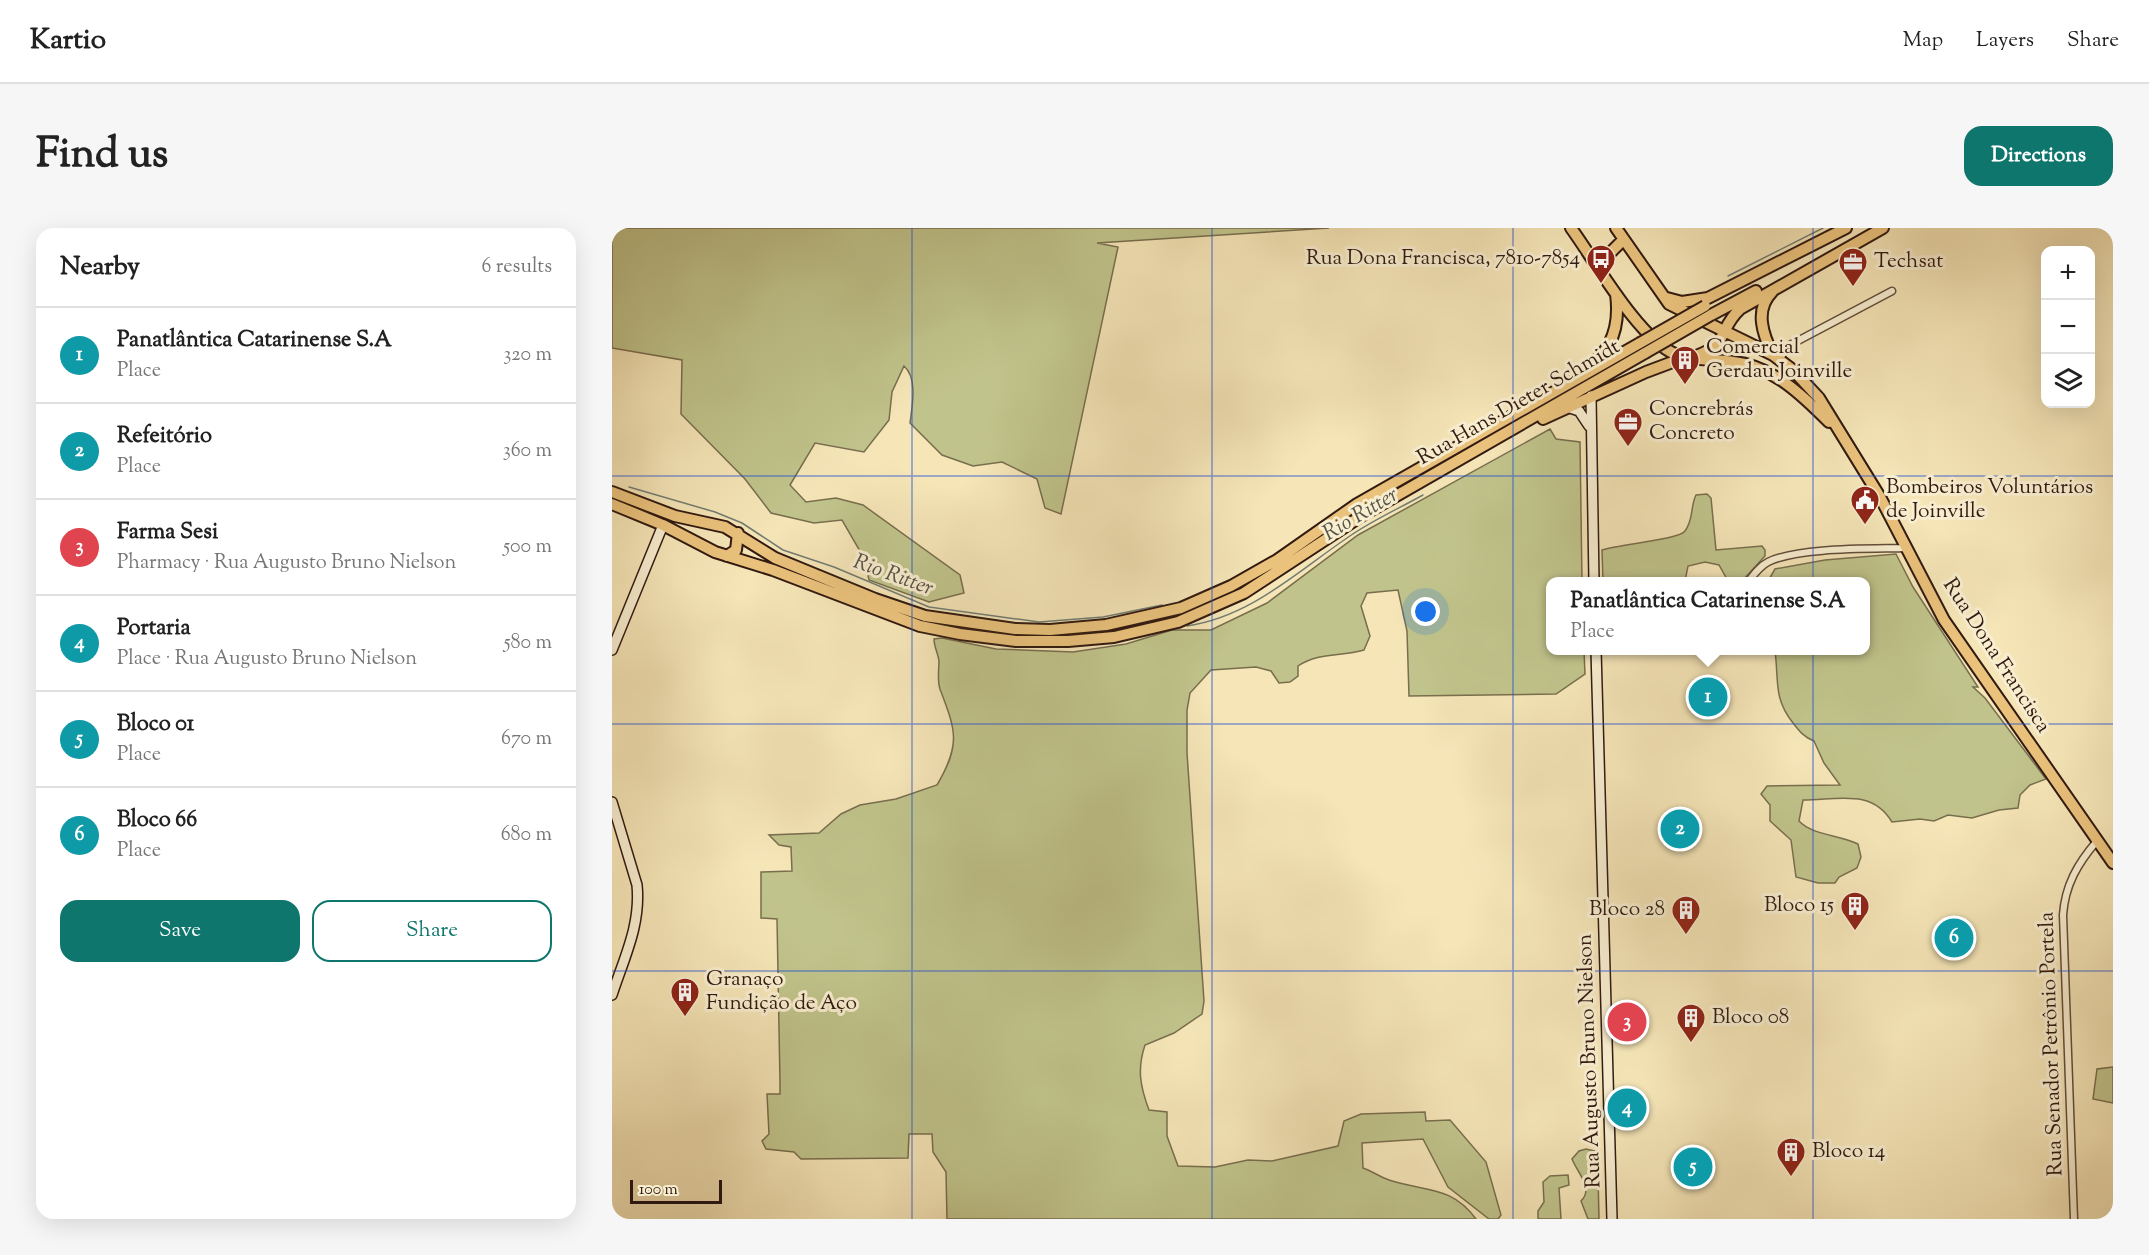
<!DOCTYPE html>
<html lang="en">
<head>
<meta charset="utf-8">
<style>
  body { margin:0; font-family:"Sorts Mill Goudy",serif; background:#f6f6f6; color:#222 }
  .controls { position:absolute; right:18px; top:18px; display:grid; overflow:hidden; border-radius:12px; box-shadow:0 6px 24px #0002 }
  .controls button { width:54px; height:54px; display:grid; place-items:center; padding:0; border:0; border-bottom:2px solid #e0e0e0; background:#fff; color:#222; font:30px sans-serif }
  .scale { position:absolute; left:18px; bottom:15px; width:92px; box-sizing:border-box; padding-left:6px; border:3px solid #311a11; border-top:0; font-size:16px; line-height:21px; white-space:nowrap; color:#311a11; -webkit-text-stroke:4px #f8eed0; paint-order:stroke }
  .you { position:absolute; left:814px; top:384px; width:21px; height:21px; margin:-15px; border:4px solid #fff; border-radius:50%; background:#1a73e8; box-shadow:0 0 0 9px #1a73e833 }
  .badge { display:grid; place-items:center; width:39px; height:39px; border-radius:50%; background:#0f766e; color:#fff; font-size:20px; font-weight:700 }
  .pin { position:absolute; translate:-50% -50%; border:3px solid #fff; box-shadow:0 2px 6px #0006 }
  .popup { position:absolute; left:934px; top:349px; width:324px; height:78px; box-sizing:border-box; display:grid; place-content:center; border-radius:12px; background:#fff; filter:drop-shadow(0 2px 4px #0005); font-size:20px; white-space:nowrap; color:#767676 }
  .popup b { font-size:22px; color:#222 }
  .popup::after { content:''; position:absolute; left:50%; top:100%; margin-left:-12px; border:12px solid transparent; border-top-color:#fff }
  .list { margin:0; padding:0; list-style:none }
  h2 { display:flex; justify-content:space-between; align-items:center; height:78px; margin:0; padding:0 24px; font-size:26px }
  h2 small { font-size:20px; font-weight:400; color:#767676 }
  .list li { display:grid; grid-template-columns:39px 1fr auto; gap:18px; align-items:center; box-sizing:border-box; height:96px; padding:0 24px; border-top:2px solid #e0e0e0 }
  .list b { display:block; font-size:22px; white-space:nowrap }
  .list p { margin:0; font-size:20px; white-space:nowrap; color:#767676 }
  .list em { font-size:20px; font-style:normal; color:#767676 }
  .actions { display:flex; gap:12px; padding:18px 24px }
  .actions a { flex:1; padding:14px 0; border:2px solid #0f766e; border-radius:18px; text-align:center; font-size:21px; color:#0f766e }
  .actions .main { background:#0f766e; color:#fff }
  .icon { flex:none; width:33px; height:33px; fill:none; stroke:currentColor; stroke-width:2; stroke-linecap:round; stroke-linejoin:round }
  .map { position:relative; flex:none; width:1501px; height:991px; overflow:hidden; border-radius:18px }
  header { display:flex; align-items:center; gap:36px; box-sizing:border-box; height:84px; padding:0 30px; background:#fff; border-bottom:2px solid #e0e0e0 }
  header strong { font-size:28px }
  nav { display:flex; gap:33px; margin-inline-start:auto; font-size:21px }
  .intro { display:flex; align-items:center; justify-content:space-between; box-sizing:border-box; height:144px; padding:0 36px }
  h1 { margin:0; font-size:42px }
  .button { padding:15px 27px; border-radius:18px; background:#0f766e; color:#fff; font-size:21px; font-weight:700 }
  main { display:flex; gap:36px; padding:0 36px }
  aside { flex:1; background:#fff; border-radius:18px; box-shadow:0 6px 24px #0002 }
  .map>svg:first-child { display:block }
  .green { fill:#c0c38b; stroke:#786e4e; stroke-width:1.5 }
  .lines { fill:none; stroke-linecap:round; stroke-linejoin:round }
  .stream { stroke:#727d72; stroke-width:1.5 }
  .street-casing { stroke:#624d3a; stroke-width:9 }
  .secondary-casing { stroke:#311a11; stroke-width:12 }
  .primary-casing { stroke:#311a11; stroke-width:14 }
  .street { stroke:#f8eed0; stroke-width:6 }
  .secondary { stroke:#f8eed0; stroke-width:9 }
  .primary { stroke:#eac27c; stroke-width:10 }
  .primary-bridge-casing { stroke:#311a11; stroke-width:14; stroke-linecap:butt }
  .primary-bridge { stroke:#eac27c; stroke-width:10 }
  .grid { fill:none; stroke:#1d4ed8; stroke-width:1.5; stroke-opacity:0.55 }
  .labels { text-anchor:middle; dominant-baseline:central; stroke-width:6; stroke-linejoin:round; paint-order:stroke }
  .poi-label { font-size:21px; fill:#311a11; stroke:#f8eed0; text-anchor:start }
  .street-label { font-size:21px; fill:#311a11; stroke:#f8eed0 }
  .water-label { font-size:22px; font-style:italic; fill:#57544a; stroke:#f8eed0 }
</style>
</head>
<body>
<header>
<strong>Kartio</strong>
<nav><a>Map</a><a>Layers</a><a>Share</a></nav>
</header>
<div class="intro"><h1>Find us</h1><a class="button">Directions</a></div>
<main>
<aside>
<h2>Nearby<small>6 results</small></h2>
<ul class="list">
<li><span class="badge" style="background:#0f9aa8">1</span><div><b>Panatlântica Catarinense S.A</b><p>Place</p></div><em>320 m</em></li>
<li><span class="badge" style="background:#0f9aa8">2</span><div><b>Refeitório</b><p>Place</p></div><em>360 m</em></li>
<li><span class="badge" style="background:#e0444e">3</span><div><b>Farma Sesi</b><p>Pharmacy · Rua Augusto Bruno Nielson</p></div><em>500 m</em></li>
<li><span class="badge" style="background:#0f9aa8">4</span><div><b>Portaria</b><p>Place · Rua Augusto Bruno Nielson</p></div><em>580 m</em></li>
<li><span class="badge" style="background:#0f9aa8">5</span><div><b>Bloco 01</b><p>Place</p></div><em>670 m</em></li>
<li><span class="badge" style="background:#0f9aa8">6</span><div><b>Bloco 66</b><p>Place</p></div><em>680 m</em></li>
</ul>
<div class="actions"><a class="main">Save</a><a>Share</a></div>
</aside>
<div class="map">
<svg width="1501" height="991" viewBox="0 0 1501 991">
  <rect width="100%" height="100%" fill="#f5e5b7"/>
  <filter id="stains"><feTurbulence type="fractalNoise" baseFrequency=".00333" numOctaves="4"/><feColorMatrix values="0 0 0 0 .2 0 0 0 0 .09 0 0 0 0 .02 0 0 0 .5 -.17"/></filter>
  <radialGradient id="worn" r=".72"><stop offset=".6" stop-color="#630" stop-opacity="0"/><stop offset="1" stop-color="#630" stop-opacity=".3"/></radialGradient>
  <path class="green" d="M0,0H717L485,15L506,19L449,286L433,280L425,251L390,234L361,238L330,227L298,195C300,179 306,150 292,138L280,164L277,192L252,224L203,215L178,257L194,274L224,270L251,277L348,347L352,365L317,374L257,352L252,330L230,292L202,295L159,285L133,251L69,186L70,132L0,120Z
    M938,201L944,211L968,214L970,353L938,354V422L972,423L973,446L944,466L797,468L795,403L786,362L755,365L749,378L758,408L752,422C728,429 707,424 686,438V448L678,454L667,455L659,443L644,439L599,442L578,465L575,482V525L592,773L590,786L562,805L533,817C525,841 528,858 537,882L555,884V908L566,938L603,939L636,932L660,933L726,918L732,893L749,886L813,884L814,893L838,892L874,934L889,987L886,991H877L836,959L811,911L750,915L751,940C760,943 768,949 777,952C813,964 839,957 864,991H335L334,944L321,924L320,906H297L296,930L189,931L182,924L154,921L150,913L157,906L155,866H168V854L165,691L149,690V644L180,643L179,619L167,617L157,607L207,605L229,586L248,577L284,571L325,557C349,516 344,503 328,461C325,452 327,442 327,433C326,425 322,419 322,411L330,410L384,421L461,424L514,416L560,402H599L655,375L746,307Z
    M1095,266L1099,270L1104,322L1150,318L1153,322V328L1130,353H1116L1107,337L1093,334L1076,338L1073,353H991L990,322C1007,316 1066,312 1073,303C1082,291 1078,279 1084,267Z
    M1284,326L1301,359L1366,459H1361L1373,470L1434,551L1418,557L1408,567L1406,580L1387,582L1360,590L1336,587L1322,593L1308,591L1280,594C1260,560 1225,572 1191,572L1187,593C1200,607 1227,607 1246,616L1249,629L1245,640L1227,649L1223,655H1206L1184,649L1179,612L1158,593V577L1149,566L1155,558L1228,557L1212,535L1202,513C1192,509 1188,504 1181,495C1161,470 1167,452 1163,423L1254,422V354L1156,353L1163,341L1213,332Z
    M1501,839V875L1481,871L1485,841Z
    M974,921L983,923L986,946L987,991H976L969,973C982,960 966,946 960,931L967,923Z
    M956,947L957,957L947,960L949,991H926V983L932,974L931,954L938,948Z"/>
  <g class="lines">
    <path class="stream" d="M1116,48L1211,0
      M17,259L103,284L130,295L171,322L222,339L317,379L427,394L491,389L550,377
      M575,398C638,389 685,344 735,310C759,293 786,281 811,267"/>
    <g class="street-casing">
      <path id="street" d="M1167,131L1178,117L1280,63
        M1136,354C1142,346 1148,338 1156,334C1186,319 1260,321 1294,320
        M1462,991L1451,687C1453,657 1466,635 1485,613"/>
    </g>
    <g class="secondary-casing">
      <path id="secondary" d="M979,168L982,354
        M955,179L967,183L977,198
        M0,422L51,297
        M984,422L1000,991
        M0,574L25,657C29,697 12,730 0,767"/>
    </g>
    <g class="primary-casing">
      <path id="primary" d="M959,0C983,33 1027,111 1063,126C1081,133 1104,131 1122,134C1161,138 1191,168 1217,194
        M1004,0L1057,76L1161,127L1181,142L1207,170L1268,269L1332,392L1501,635
        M980,29L998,25L1011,12
        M1160,64C1142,82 1151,107 1161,127
        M1055,70L1070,74L1096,70L1234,0
        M1099,87L1144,63
        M1084,128C1118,116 1106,101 1128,81L1271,0
        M974,140C1001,123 1008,96 1004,66
        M931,191L1034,144L1074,129
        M0,264L63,288L113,299L163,330L263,371L313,388L403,401L438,402L494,397L569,380L619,358L665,332L745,276L1028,115
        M0,276L51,297L103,324L161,342L308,398L348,406L404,413H456L502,409L566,394L632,365L751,287L1033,125
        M115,328L124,322L126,305"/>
    </g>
    <use href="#street" class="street"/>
    <use href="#secondary" class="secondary"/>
    <use href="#primary" class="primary"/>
    <g class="primary-bridge-casing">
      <path id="primary-bridge" d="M1028,115L1093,78
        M1033,125L1099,87"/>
    </g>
    <use href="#primary-bridge" class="primary-bridge"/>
  </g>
  <path class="grid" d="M300,0V991M600,0V991M901,0V991M1201,0V991M0,248H1501M0,496H1501M0,743H1501"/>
  <defs>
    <g id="bus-pin" transform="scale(1.5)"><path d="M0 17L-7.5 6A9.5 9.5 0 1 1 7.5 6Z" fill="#8f2418" stroke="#f8eed0"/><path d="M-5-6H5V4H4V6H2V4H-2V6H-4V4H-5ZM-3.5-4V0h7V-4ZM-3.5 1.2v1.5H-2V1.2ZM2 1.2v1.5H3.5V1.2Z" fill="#fff"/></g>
    <g id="office-pin" transform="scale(1.5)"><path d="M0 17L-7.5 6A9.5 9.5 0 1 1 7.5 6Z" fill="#8f2418" stroke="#f8eed0"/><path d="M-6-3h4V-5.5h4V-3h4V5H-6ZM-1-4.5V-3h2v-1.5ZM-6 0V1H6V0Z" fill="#fff"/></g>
    <g id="building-pin" transform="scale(1.5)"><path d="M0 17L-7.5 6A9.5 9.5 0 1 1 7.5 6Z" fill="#8f2418" stroke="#f8eed0"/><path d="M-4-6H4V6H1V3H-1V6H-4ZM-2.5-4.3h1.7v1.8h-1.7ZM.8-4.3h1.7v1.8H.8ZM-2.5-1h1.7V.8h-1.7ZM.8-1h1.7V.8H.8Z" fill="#fff"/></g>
    <g id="civic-pin" transform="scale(1.5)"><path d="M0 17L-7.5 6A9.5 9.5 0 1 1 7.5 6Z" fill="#8f2418" stroke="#f8eed0"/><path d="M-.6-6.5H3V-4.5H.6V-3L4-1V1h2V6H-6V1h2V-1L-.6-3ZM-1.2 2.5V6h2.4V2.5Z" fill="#fff"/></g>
  </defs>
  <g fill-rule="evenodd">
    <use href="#bus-pin" x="989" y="31"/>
    <use href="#office-pin" x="1241" y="34"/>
    <use href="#building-pin" x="1073" y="132"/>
    <use href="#office-pin" x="1016" y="194"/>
    <use href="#civic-pin" x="1253" y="272"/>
    <use href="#building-pin" x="1243" y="678"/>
    <use href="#building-pin" x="1074" y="682"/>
    <use href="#building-pin" x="73" y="764"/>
    <use href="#building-pin" x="1079" y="790"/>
    <use href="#building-pin" x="1179" y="924"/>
  </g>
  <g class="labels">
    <g class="poi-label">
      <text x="968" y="31" text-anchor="end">Rua Dona Francisca, 7810-7854</text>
      <text x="1262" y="34">Techsat</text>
      <text x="1094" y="120">Comercial<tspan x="1094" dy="24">Gerdau Joinville</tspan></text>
      <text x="1037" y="182">Concrebrás<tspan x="1037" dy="24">Concreto</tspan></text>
      <text x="1274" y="260">Bombeiros Voluntários<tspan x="1274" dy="24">de Joinville</tspan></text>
      <text x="1222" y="678" text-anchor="end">Bloco 15</text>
      <text x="1053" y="682" text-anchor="end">Bloco 28</text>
      <text x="94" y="752">Granaço<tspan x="94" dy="24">Fundição de Aço</tspan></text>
      <text x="1100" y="790">Bloco 08</text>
      <text x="1200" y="924">Bloco 14</text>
    </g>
    <g class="street-label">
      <text transform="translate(907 175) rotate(-30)">Rua Hans Dieter Schmidt</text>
      <text transform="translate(1384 428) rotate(57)">Rua Dona Francisca</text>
      <text transform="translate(1440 816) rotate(-92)">Rua Senador Petrônio Portela</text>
      <text transform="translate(978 833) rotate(-92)">Rua Augusto Bruno Nielson</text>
    </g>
    <g class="water-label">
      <text transform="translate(749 287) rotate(-31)">Rio Ritter</text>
      <text transform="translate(281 348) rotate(20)">Rio Ritter</text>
    </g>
  </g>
  <rect width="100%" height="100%" filter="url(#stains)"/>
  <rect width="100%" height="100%" fill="url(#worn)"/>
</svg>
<div class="controls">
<button>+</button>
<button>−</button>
<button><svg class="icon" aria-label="layers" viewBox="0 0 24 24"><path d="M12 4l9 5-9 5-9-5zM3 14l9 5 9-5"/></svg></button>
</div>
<div class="scale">100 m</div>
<div class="you"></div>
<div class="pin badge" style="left:1096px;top:469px;background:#0f9aa8">1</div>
<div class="popup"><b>Panatlântica Catarinense S.A</b>Place</div>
<div class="pin badge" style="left:1068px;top:601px;background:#0f9aa8">2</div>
<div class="pin badge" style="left:1015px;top:794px;background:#e0444e">3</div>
<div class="pin badge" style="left:1015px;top:880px;background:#0f9aa8">4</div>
<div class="pin badge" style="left:1081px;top:939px;background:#0f9aa8">5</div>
<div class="pin badge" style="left:1342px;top:710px;background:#0f9aa8">6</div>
</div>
</main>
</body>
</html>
